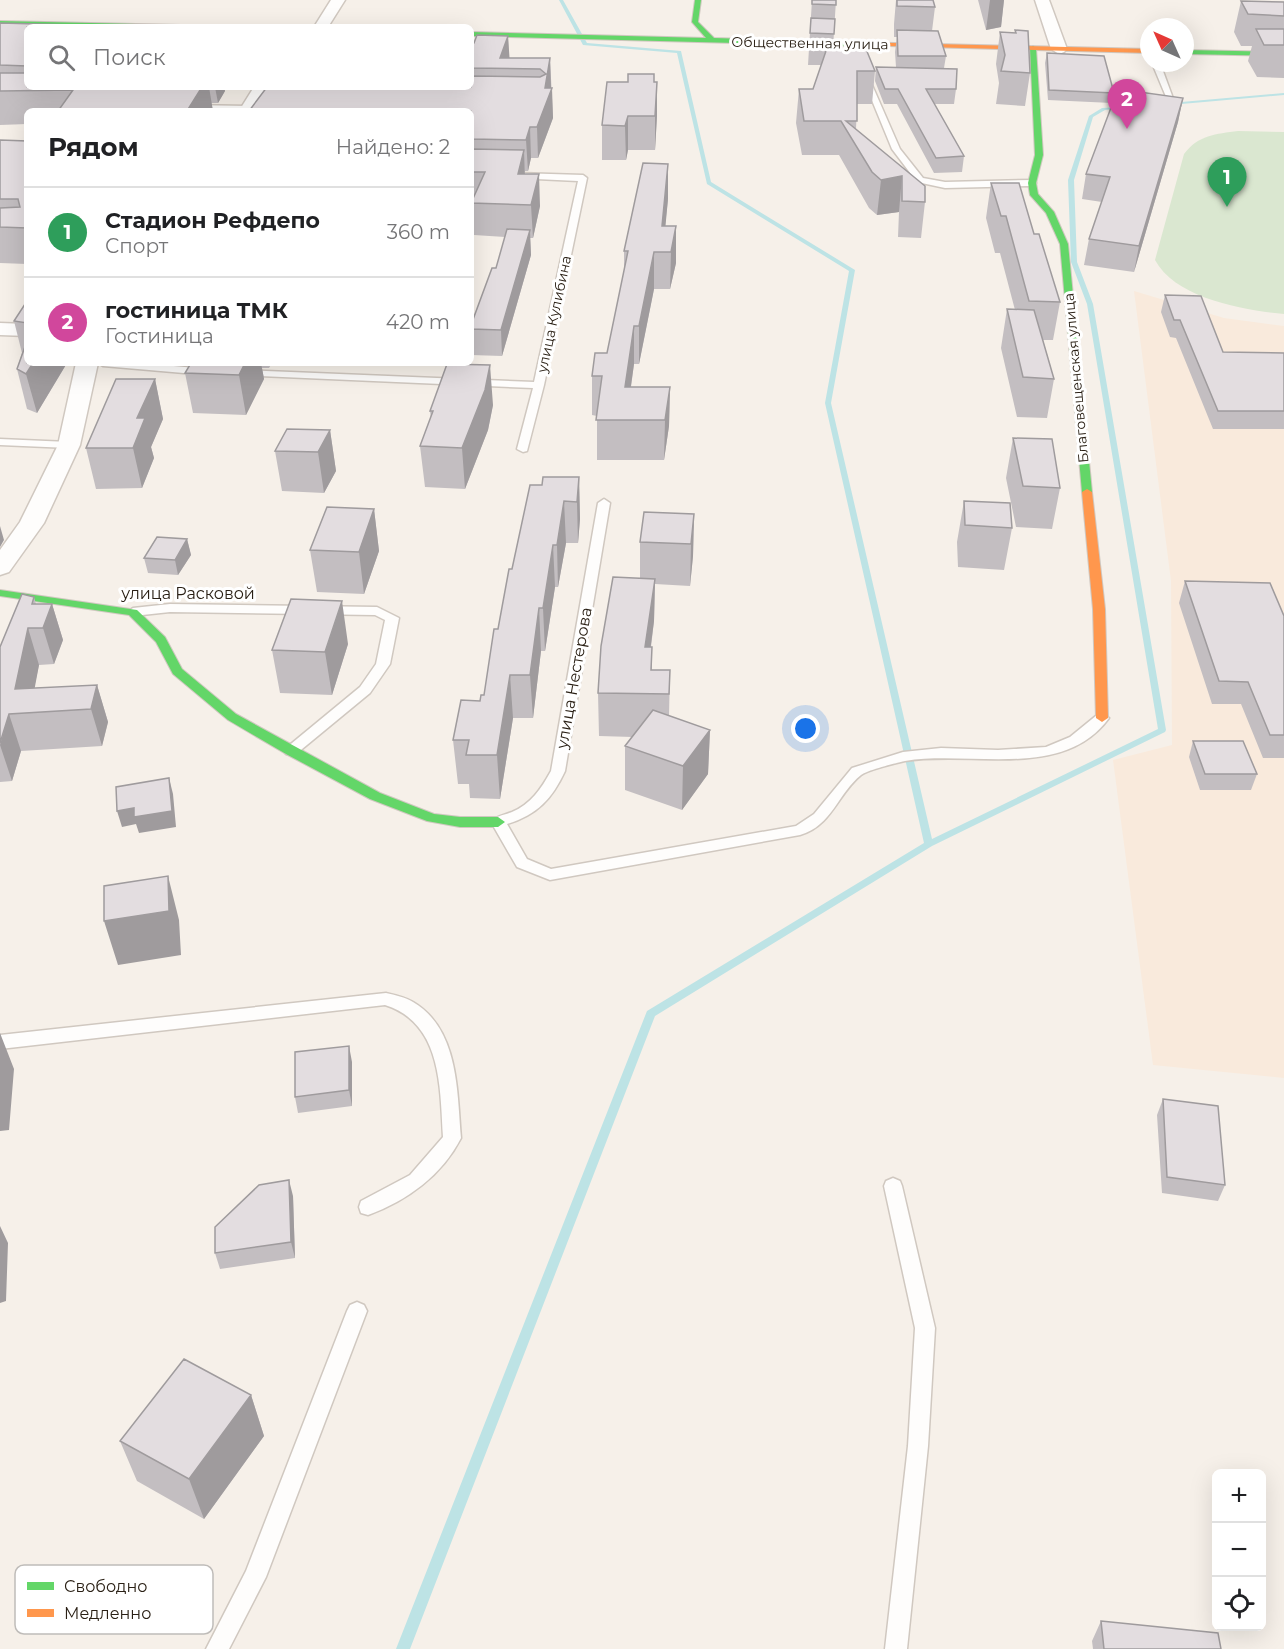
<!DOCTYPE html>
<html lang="ru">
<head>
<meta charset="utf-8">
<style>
  body { margin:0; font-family:Montserrat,sans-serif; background:#f2f2f2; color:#202124 }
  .controls { position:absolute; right:18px; bottom:18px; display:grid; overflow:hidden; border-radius:9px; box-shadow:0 6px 24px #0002 }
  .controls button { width:54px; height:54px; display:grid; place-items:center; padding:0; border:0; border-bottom:2px solid #e0e0e0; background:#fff; color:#202124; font:30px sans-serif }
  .compass { position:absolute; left:1140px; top:18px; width:54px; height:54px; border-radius:50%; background:#fff; box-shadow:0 6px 24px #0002; rotate:315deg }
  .you { position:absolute; left:806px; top:729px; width:21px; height:21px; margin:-15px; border:4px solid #fff; border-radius:50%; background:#1a73e8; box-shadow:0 0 0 9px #1a73e833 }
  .badge { display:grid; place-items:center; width:39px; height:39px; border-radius:50%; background:#ea580c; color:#fff; font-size:20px; font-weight:700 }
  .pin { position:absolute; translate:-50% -50px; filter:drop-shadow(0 2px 3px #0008) }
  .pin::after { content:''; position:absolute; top:32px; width:21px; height:18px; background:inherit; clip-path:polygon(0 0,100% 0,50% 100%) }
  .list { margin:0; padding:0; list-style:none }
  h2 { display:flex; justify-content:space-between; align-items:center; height:78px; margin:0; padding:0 24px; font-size:26px }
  h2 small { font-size:20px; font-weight:400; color:#757577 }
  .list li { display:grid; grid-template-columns:39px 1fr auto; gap:18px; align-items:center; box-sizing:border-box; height:90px; padding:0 24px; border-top:2px solid #e0e0e0 }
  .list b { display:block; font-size:22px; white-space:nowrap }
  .list p { margin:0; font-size:20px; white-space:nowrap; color:#757577 }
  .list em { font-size:20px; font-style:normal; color:#757577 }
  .icon { flex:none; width:33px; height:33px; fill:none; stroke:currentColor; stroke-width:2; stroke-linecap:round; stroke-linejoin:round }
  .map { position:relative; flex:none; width:1284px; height:1649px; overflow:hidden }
  .search { position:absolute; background:#fff; box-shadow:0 6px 24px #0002; left:24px; top:24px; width:450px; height:66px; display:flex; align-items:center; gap:15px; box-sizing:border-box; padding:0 21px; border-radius:9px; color:#757577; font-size:22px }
  .panel { position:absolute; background:#fff; box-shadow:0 6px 24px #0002; left:24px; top:108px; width:450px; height:258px; border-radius:9px }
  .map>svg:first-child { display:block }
  .built { fill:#f9eadc }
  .green { fill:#dae7d0 }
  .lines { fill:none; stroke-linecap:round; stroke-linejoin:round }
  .stream { fill:#bde3e5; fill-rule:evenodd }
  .lane-casing { stroke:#d0c8c0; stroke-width:3 }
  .street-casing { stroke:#d0c8c0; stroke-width:3 }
  .fast-casing { stroke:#d0c8c0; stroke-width:2 }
  .slow-casing { stroke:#d0c8c0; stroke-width:2 }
  .lane { fill:#fefdfc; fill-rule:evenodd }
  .street { fill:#fefdfc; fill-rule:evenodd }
  .fast { fill:#63d668; fill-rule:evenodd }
  .slow { fill:#ff974d; fill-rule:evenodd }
  .wall { fill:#c3bec1 }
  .shaded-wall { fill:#9f9b9d }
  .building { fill:#e3dde0; stroke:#9f9b9d; stroke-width:1.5 }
  .labels { text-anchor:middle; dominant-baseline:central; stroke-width:6; stroke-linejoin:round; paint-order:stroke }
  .far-street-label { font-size:14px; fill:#2a2015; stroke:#fff }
  .street-label { font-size:16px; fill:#2a2015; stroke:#fff }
  .key { fill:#fff; stroke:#bfbcb9; stroke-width:1.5 }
  .key-label { font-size:16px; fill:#2a2015 }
</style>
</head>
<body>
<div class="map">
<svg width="1284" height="1649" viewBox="0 0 1284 1649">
  <rect width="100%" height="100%" fill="#f6f0e9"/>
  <path class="built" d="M1134,291L1224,318L1284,326V1078L1153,1065L1113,760L1172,745L1171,581Z"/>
  <path class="green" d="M1238,131L1284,132V314C1244,310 1176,299 1155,260L1184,154C1198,135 1216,134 1238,131Z"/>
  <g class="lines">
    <path class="stream" d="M559,0H563L587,43L681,51L711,182L855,270L831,403L932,839L1158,729L1087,304L1071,262L1068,180L1089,116L1102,108L1122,107V108L1105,110L1093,117L1074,180L1077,262L1093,304L1166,730L1165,732L932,846L655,1016L410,1649H396L647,1011L924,843L825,403L849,271L707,184L677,53L583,45Z
      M1284,93V95L1170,105L1168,104L1170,103Z"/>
    <g class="lane-casing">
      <path id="lane" d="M1152,63H1160L1174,101L1167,99Z
        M862,76L869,78L900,149L923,178L945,182L1032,180L1036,183L1032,186L945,188L917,182L892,149Z
        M188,105L248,106L252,108L248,110L191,109H188Z
        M518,173L583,175L587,178L544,385L527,451L523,452L517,449L533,388L239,375V371L243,370L534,382L578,181L515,178V174Z
        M98,363H140L207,369L212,372L207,375L103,366Z
        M0,439L69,442L75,445L69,448L0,445Z
        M604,499L610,503L565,771C552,799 537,815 507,824L527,859L551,869L796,826L814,814L852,768L903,752L941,748L998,750L1046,747L1070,737L1097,715L1102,714L1109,718C1063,781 971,750 905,761C896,763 868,770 861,775C838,793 832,826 800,835L550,880L517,867L491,822C495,816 504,815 512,812C531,804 541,789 551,771L598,503Z
        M170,604L377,607L399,618L390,664L370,693L296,754H286L284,751L286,748L360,687L376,664L385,620L375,615L170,612L133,616L127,612L133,608Z
        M386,993C395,995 405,997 413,1002C459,1029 457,1092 461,1138C442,1175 407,1201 368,1215L361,1213L359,1207L361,1201L410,1175L443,1137C440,1087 442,1023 385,1005L0,1049V1035Z
        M893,1178L900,1181L902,1186L935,1328L928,1446L907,1649H885L908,1446L915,1328L884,1186L886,1181Z
        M357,1302L364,1305L367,1311L266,1577L229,1649H206L246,1571L347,1311L350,1305Z"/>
    </g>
    <g class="street-casing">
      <path id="street" d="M331,0H345L328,27H314Z
        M1035,0H1049L1067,49L1064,52L1059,54L1051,49Z
        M254,87H270L255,111H239Z
        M0,323L27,324V336L0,335Z
        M76,363H98L80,445L44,523L9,572L0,575V550L20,522L58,445Z"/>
    </g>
    <g class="fast-casing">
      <path id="fast" d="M695,0H701L698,22L714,38L853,42L856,44L853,46L471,36V32L706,38L692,22Z
        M0,21L181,25L184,27L0,25Z
        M1033,46L1036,48L1043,155L1036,183L1038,194L1054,212L1068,244L1092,492L1087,495L1082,492L1060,244L1046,213L1030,195L1028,183L1035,155L1030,48Z
        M1185,50L1284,52V56L1185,54Z
        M0,590L137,610L165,637L182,669L236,714L380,793L434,814L460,817H498L505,822L498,827H460L427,821L370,799L286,754L228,720L173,674L156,642L129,615L0,596Z"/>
    </g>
    <g class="slow-casing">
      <path id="slow" d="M853,42L1149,49V53L851,45Z
        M1087,489L1092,492L1105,609L1108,718L1102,722L1096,718L1093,609L1082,492Z"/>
    </g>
    <use href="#lane" class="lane"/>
    <use href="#street" class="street"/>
    <use href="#fast" class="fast"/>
    <use href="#slow" class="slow"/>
  </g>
  <path class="wall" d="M812,0H836L833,48L875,71L872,104H857L856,129L925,202L921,238L898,237L899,212L877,215L869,208L839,155H802L796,123L799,89H813L821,65H808Z
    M896,0H933L935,7L932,31L946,56L944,68L956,89L954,104H934L964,156L962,172L934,173L897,104H884L875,81L876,67H896L895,52L897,37H894V24Z
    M978,0H1004L1001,27L986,30Z
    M1241,1L1284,2V78L1257,77L1248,61L1252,46H1241L1234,32Z
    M0,23L27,27V87H224L225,91L218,103H211L213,111H27V124L0,125Z
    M1015,30L1030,73L1025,106L996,104L999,83L996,64L1000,32L1015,33Z
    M508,36L509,58H550L553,118L538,158H531L528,171H525V174L540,206L533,238H530L531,255L502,356L471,355V325L496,268L505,237L474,235L471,204V111L265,89V87H471V43Z
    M1047,53L1114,93L1112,103L1048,100L1045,63Z
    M628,82H657V116L655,150H628L626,160H602V125Z
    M1183,98L1178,122L1134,272L1084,265L1089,239L1102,202L1082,199L1086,174Z
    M0,140L27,141V264L0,263Z
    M991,183L1034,234L1060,302L1053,340H1043L1054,379L1047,418L1017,417L1001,348L1007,309L1015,310L1000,253H995L986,218Z
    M668,199L665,226L676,263L670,289H654L639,364H634L631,387H670L669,426L664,460H597V416L592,415V376L607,353L624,271V251Z
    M1165,295L1223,352L1284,353V429H1213L1176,338L1170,337L1161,312Z
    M27,301V363H67L37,413L27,409L17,369L22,353L14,321Z
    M191,363H272L269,368H262L264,379L246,415L193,413L185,373Z
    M155,379L163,419L151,447L154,458L142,488L96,489L86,448Z
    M493,405L488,430L465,489L425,487L420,446L431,418L430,411Z
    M330,430L336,471L324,493L282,491L275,451Z
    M1013,438L1060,488L1052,529L1016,527L1006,478Z
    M579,477L580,519L578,543H566L558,587H555L545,651H541L533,718H513L500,799L470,798L469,784H458L453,740L484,695L498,629L512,569Z
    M964,501L1012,528L1004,570L958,567L957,542Z
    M374,509L379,551L364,594L317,592L310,550Z
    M694,514L693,556L690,586L655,584L654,621L651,647H652V670H670L669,716L710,730L708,774L682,810L625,790V746L633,737L599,736L598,693L640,578V542Z
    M187,539L191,555L178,575L148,573L144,558Z
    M1185,581L1284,616V758H1263L1241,704H1212L1179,603Z
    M34,597L36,604H52L63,640L54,664L39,665L34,688L97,685L108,722L102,746L21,751L12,781L0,782V647Z
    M348,644L332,695L280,693L272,650Z
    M1193,741L1257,774L1251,790H1200L1189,757Z
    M352,1062V1106L298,1113L295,1097Z
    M1163,1099L1225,1185L1218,1201L1162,1193L1157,1115Z
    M293,1196L295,1258L220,1269L215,1253Z
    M251,1395L264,1436L204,1519L137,1481L120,1441Z
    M1101,1621L1221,1649H1093L1092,1641Z"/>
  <path class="shaded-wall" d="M990,0H1004L1001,27L986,30Z
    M508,36L510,65L500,58Z
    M550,58L551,87V92L552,88L553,118L538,158L537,127Z
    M657,82V116L655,150V116Z
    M202,87H209L213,111H187Z
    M215,87H224L225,91L218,103Z
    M1183,98L1178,122L1134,272L1139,246Z
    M628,116V150L626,160L625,126Z
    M530,127L531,158L528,171L526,140Z
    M524,150L525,182L520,206L518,174Z
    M668,164V199L663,252L662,226Z
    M539,174L540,206L533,238L531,205Z
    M902,176L899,212L877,215L881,180Z
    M676,226V263L670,289L671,252Z
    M530,230L531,255L502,356L501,330Z
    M654,252V289L639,364V326Z
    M634,326V364L626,420L625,387Z
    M33,363H67L37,413L26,374Z
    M245,363H261L264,379L246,415L239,375Z
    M490,365L493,405L488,430L465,489L462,448Z
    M155,379L163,419L151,447L154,458L142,488L133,448L137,418Z
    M670,387L669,426L664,460L665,420Z
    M330,430L336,471L324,493L318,452Z
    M579,477L580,519L578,543L577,502Z
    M564,501L566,543L558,587L557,545Z
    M374,509L379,551L364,594L359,552Z
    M694,514L693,556L690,586L691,544Z
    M0,526L4,540L0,547Z
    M187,539L191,555L178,575L175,560Z
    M553,545L555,587L545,651L543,608Z
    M655,579L654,621L645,690V647Z
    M342,601L348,644L332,695L325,652Z
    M52,604L63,640L54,664L43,628Z
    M539,608L541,651L533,718L530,675Z
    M28,628L39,665L30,713L15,689Z
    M510,675L513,718L500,799L497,755Z
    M97,685L108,722L102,746L91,709Z
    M9,714L21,751L12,781L0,745Z
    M710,730L708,774L682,810L683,766Z
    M169,778L173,794L176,827L139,833L136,824L122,827L117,811Z
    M168,876L179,920L181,955L118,965L104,921Z
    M0,1033L14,1069L9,1130L0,1131Z
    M349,1046L352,1062V1106L349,1090Z
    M289,1180L293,1196L295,1258L291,1242Z
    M0,1226L8,1243L6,1301L0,1303Z
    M251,1395L264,1436L204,1519L189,1479Z"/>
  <path class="building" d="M812,0H836V5L812,4Z
    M897,0H933L935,7L897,6Z
    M1241,1L1284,2V16L1248,14Z
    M811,18L835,19L834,34L810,33Z
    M0,23L149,27H27V66L0,65Z
    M1256,29H1284V45H1264Z
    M897,30L938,31L946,56H898Z
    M1015,30L1028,31L1030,73L1001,71L1005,55L1000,32L1016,33Z
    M477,35L508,36L500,58H550L545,88H552L537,127H530L526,140L471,139V111H249L267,87H471V76L540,77L546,74L540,69L471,68V43H474Z
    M827,48L866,49L875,71H857V121H846L925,186V202L902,201V176L881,180L872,172L841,121H804L799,89H813Z
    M1047,53L1104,56L1114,93L1049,90Z
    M876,67L957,69L956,89H926L964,156L936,158L898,89H885Z
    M0,73H27V87H202L187,111H58L73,90L0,91Z
    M628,74H654V82H657L655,116H628L625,126L602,125L607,82H628Z
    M1118,89L1183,98L1139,246L1089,239L1110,177L1086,174Z
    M0,140L27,141V228L0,227V208L20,207L18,199H0Z
    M471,149L524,150L518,174H539L531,205L471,203L485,172H471Z
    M643,163L668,164L662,226H676L671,252H654L639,326H634L625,387H670L665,420H596L602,376H592L595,353H607L628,251H624Z
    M991,183H1019L1034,234H1039L1060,302L1029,301L1006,216H1001Z
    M507,229L530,230L501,330L471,329V325L492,268H496Z
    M1165,295L1201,296L1223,352L1284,353V411H1218L1180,320H1174Z
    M27,301V323L14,321Z
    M1007,309L1034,310L1054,379L1023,377Z
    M27,341V363H33L26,374L17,369Z
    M191,363H245L239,375L185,373Z
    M447,364L490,365L485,390L462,448L420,446L433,411H430Z
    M116,379H155L137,418H145L133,448H86Z
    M287,429L330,430L318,452L275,451Z
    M1013,438L1052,439L1060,488L1023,486Z
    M543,477H579L577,502L564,501L557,545H553L543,608H539L530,675H510L497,755H466L469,740H453L461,700L480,701L481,695H484L494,629H498L509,569H512L530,485H542Z
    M964,501L1010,503L1012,528L965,525Z
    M327,507L374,509L359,552L310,550Z
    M644,512L694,514L691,544L640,542Z
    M157,537L187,539L175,560L144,558Z
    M613,577L655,579L645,647H652L651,670H670L669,694L598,693L601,646Z
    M1185,581L1270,583L1284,616V735H1270L1248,682L1219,681Z
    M22,594L34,597L32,604H52L43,628H28L15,689L97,685L91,709L9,714L0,743V647Z
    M291,599L342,601L325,652L272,650Z
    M653,710L710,730L683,766L625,746Z
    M1193,741H1243L1257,774H1205Z
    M169,778L172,811L134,817V808L117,811L116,787Z
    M168,876L169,911L104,921V886Z
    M349,1046V1090L295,1097V1052Z
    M1163,1099L1218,1106L1225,1185L1167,1177Z
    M289,1180L291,1242L215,1253V1227L259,1185Z
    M184,1359L251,1395L189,1479L120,1441Z
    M1101,1621L1218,1633L1221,1649H1104Z"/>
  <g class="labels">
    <g class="far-street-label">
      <text transform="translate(810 43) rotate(1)">Общественная улица</text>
      <text transform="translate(554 314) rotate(-78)">улица Кулибина</text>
      <text transform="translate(1076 378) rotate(-95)">Благовещенская улица</text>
    </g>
    <g class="street-label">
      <text x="188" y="593">улица Расковой</text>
      <text transform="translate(574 678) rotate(-80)">улица Нестерова</text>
    </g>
  </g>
  <rect x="15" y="1565" width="198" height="69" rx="9" class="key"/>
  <rect x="27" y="1582" width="27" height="8" fill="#63d668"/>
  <rect x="27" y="1609" width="27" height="8" fill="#ff974d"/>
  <g class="key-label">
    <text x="64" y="1592">Свободно</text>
    <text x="64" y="1619">Медленно</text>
  </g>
</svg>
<div class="controls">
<button>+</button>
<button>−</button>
<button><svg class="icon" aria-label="locate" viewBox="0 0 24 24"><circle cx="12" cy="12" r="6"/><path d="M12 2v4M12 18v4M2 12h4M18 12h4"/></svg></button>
</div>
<svg class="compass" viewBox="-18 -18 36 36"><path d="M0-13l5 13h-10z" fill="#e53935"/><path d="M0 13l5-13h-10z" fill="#757577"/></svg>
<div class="you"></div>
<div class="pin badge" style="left:1227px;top:207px;background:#2e9e5b">1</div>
<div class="pin badge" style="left:1127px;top:129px;background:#d1479c">2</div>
<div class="search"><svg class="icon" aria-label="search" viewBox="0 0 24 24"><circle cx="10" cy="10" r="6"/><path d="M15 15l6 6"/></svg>Поиск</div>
<section class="panel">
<h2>Рядом<small>Найдено: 2</small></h2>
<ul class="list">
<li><span class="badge" style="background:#2e9e5b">1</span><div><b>Стадион Рефдепо</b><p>Спорт</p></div><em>360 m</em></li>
<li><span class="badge" style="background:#d1479c">2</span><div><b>гостиница ТМК</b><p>Гостиница</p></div><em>420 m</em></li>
</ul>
</section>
</div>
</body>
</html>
